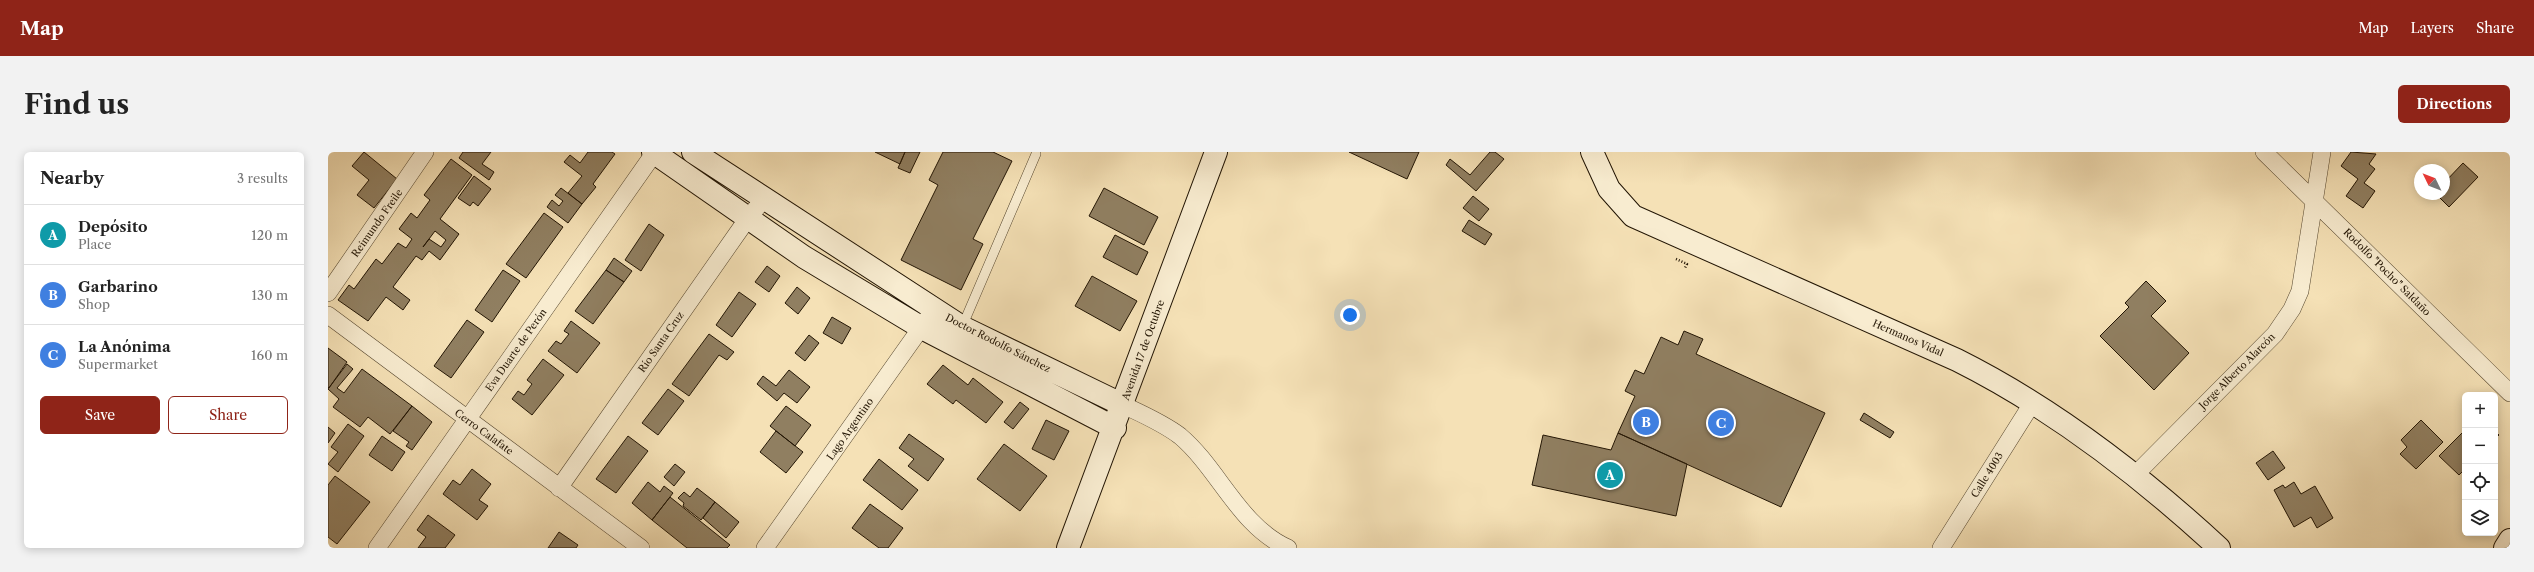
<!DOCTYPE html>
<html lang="en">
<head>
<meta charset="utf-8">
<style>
  body { margin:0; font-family:"Libre Caslon Text",serif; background:#f2f2f2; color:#222 }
  .controls { position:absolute; right:12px; bottom:12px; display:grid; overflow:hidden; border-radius:6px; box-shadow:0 2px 10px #0003 }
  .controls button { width:36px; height:36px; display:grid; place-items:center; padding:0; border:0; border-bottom:1px solid #e0e0e0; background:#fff; color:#222; font:20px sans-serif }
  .compass { position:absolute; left:2086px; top:12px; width:36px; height:36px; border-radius:50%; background:#fff; box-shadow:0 2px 10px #0003; rotate:313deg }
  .you { position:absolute; left:1022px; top:163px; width:14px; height:14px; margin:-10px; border:3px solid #fff; border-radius:50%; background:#1a73e8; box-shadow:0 0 0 6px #1a73e833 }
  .badge { display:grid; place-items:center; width:26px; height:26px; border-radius:50%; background:#8f2418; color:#fff; font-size:13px; font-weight:700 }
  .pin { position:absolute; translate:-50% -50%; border:2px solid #fff; box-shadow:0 1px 4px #0006 }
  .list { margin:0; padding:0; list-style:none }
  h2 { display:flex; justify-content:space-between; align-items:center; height:52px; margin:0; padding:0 16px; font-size:17px }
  h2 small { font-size:13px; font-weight:400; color:#767676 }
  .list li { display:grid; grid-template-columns:26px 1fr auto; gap:12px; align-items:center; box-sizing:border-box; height:60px; padding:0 16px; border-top:1px solid #e0e0e0 }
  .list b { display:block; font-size:15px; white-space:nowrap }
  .list p { margin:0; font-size:13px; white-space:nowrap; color:#767676 }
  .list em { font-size:13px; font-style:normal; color:#767676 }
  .actions { display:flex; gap:8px; padding:12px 16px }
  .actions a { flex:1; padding:9px 0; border:1px solid #8f2418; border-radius:6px; text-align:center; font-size:14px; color:#8f2418 }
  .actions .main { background:#8f2418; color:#fff }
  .icon { flex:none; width:22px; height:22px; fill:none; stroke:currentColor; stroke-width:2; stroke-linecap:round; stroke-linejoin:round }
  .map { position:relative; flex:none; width:2182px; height:396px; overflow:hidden; border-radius:6px }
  header { display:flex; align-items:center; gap:24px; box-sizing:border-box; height:56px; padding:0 20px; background:#8f2418; color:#fff }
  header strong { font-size:19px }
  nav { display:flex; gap:22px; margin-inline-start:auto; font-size:14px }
  .intro { display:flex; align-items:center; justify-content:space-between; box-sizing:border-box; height:96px; padding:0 24px }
  h1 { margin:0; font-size:28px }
  .button { padding:10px 18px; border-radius:6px; background:#8f2418; color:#fff; font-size:14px; font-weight:700 }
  main { display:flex; gap:24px; padding:0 24px }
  aside { flex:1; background:#fff; border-radius:6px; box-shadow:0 2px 10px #0003 }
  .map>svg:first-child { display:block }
  .building { fill:#907f61; stroke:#221504; fill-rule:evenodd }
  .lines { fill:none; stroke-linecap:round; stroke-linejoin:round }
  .lane-casing { stroke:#574830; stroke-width:10 }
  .street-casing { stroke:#574830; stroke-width:18 }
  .secondary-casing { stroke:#221504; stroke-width:24 }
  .path { stroke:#221504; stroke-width:2.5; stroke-dasharray:1 2; stroke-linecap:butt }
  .lane { stroke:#f8ecd0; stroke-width:9 }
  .street { stroke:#f8ecd0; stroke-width:17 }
  .secondary { stroke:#f8ecd0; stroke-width:22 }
  .labels { text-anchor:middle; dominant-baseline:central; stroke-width:3; stroke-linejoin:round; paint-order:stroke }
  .street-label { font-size:10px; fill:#221504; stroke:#f8ecd0 }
</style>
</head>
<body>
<header>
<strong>Map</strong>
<nav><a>Map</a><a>Layers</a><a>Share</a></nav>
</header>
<div class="intro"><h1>Find us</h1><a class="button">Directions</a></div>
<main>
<aside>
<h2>Nearby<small>3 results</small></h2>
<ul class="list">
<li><span class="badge" style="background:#0f9aa8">A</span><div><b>Depósito</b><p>Place</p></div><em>120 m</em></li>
<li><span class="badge" style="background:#3f7fe0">B</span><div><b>Garbarino</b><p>Shop</p></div><em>130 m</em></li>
<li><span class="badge" style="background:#3f7fe0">C</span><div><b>La Anónima</b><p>Supermarket</p></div><em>160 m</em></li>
</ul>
<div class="actions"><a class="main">Save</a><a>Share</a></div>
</aside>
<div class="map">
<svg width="2182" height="396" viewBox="0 0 2182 396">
  <rect width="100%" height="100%" fill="#f5e1b6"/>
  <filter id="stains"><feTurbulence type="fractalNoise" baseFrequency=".005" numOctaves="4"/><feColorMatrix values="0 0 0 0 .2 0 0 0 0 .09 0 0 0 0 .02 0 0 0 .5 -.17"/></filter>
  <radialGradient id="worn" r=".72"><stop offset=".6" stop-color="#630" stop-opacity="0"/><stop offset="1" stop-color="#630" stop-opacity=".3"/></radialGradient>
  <path class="building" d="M36,0L69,27L46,56L29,43L41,28L24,14Z
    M135,0H163L154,12L166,20L161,28L131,6Z
    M260,0H284L287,2L265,32L268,35L254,52L240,41L254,24L236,10L242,3L252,11Z
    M547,0H577L572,12Z
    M577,0H592L582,21L570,16Z
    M615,0H665L684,9L645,87L655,92L633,138L573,108L610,33L601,28Z
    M1021,0H1091L1079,27Z
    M1162,0H1167L1176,7L1148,39L1118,13L1122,7L1142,23Z
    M2023,0L2048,2L2041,12L2047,17L2036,31L2047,39L2035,56L2018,44L2030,27L2013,14Z
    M123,7L144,23L112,67L131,82L112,108L101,99L94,108L88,104L65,135L82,148L75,158L58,145L40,169L10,148L21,133L26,137L48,107L54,112L70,91L78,96L84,87L71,77L83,61L89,66L102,48L96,43ZM107,79L118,88L113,95L101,87L95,95Z
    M2135,11L2150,25L2121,55L2108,42H2116V31Z
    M146,24L163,37L150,54L145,50L142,54L130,46Z
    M233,36L254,52L240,71L219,55L224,48L231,54L235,49L227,43Z
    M776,36L830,65L816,93L761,64Z
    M1145,44L1161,57L1151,69L1135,56Z
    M216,61L235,75L198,126L178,112Z
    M1141,68L1164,82L1157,93L1134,79Z
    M321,72L336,83L313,119L297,108Z
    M787,83L820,100L809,123L775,105Z
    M286,106L304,119L296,130L278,118Z
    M439,114L452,124L441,140L427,130Z
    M175,118L192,129L164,170L147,158Z
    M278,118L296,130L265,172L247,159Z
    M764,124L809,149L792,179L747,154Z
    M1818,129L1838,149L1823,164L1861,201L1826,238L1772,184L1801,155L1797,151Z
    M469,135L482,146L470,162L457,151Z
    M411,140L428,152L404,185L388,173Z
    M504,165L523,176L514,192L495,181Z
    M139,168L156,180L123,226L106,214Z
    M243,169L272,191L249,221L220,199L228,189L233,192L241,182L236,179Z
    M1356,179L1375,187L1368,202L1497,261L1453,355L1290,281L1307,244L1297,239L1307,218L1316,222L1333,185L1350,193Z
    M381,182L406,200L399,208L391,203L361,244L344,232Z
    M481,183L491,191L477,209L467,201Z
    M0,196L19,210L1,236L0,235Z
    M215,207L236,223L204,263L184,247L190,239L196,243L204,232L199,228Z
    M19,212L25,217L9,236L16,241L34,217L84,254L62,282L40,265L32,275L5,255L11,247L0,237Z
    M615,213L640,233L645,226L675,250L658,271L628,248L625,252L599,232Z
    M461,218L482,235L469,251L456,241L449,249L429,232L435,224L448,234Z
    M340,237L356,249L330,283L314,271Z
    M692,250L701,257L685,277L676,270Z
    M84,254L104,270L84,298L78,294L81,290L65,279Z
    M458,254L483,273L467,294L442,274Z
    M1536,261L1566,280L1562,286L1532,268Z
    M718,268L741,279L726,308L704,297Z
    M2093,268L2115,290L2088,317L2072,302L2079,295L2073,288Z
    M20,272L36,284L10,320L0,312L10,300L3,295Z
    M0,275L7,281L0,291Z
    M2137,278V317L2131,323L2111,304Z
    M448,279L475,300L458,321L432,300Z
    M2167,279L2171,283L2167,287Z
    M1290,281L1359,312L1348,364L1204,333L1215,283L1283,298Z
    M581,282L616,307L600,329L580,314L586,307L571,296Z
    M54,284L77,300L64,319L41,303Z
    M300,284L320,299L288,341L268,327Z
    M676,292L719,324L692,359L649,327Z
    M1945,299L1957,316L1940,328L1928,311Z
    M551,307L590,338L574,358L535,328Z
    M347,312L357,320L346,334L336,325Z
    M144,317L163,332L151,348L160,354L149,368L115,342L125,328L132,333Z
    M7,324L42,350L9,392L0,385V333Z
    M320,330L332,340L336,334L345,341L324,368L304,351Z
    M1966,330L1973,342L1987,334L2005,366L1989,376L1983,365L1966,375L1946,338L1955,333L1957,336Z
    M369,336L387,350L373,368L355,354L356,351L350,346L356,340L362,345Z
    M342,345L402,393L399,396H359L324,368Z
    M387,350L411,370L398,386L375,366Z
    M542,352L575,376L560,396H551L524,376Z
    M100,363L127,383L117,396H90L98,385L89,378Z
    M231,380L250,393L248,396H220Z"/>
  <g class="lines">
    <g class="lane-casing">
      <path id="lane" d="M634,175L708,2"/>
    </g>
    <g class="street-casing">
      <path id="street" d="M1936,0L2182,241
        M0,141L97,0
        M0,163L313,396
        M795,253C814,262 835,271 852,284C891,317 911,374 960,396
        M1806,324L1947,182L1964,157L1972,139L1994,0
        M231,336L420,66L436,47
        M49,396L327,0
        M437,396L600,166
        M1613,396L1705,250"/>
    </g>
    <g class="secondary-casing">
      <path id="secondary" d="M325,0L476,105L594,176L787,276
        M365,0L634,175L795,253
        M1264,0L1281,37L1305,64L1629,208C1723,255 1814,325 1891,396
        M740,396L888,0
        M2177,396L2182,388"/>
    </g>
    <path class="path" d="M1348,107L1359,112L1357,116"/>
    <use href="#lane" class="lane"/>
    <use href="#street" class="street"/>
    <use href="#secondary" class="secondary"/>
  </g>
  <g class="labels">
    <g class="street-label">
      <text transform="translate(49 71) rotate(-55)">Reimundo Freile</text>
      <text transform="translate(2059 120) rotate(45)">Rodolfo "Pocho" Saldaño</text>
      <text transform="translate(1580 186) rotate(24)">Hermanos Vidal</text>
      <text transform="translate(333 190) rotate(-55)">Río Santa Cruz</text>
      <text transform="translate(670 191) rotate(27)">Doctor Rodolfo Sánchez</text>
      <text transform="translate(188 198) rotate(-55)">Eva Duarte de Perón</text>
      <text transform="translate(815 198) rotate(-70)">Avenida 17 de Octubre</text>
      <text transform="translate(1909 219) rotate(-45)">Jorge Alberto Alarcón</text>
      <text transform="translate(522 277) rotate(-55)">Lago Argentino</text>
      <text transform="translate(156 280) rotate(36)">Cerro Calafate</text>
      <text transform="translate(1659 323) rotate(-58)">Calle 4003</text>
    </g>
  </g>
  <rect width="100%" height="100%" filter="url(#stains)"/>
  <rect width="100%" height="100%" fill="url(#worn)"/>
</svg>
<div class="controls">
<button>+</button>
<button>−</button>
<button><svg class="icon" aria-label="locate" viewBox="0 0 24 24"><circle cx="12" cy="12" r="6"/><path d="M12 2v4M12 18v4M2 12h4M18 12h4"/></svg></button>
<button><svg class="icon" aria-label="layers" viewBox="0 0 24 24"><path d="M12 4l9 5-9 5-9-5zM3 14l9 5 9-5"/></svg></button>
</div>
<svg class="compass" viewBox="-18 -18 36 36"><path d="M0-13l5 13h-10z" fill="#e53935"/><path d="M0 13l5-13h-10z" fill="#767676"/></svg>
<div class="you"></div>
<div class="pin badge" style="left:1282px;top:323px;background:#0f9aa8">A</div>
<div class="pin badge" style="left:1318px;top:270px;background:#3f7fe0">B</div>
<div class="pin badge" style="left:1393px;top:271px;background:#3f7fe0">C</div>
</div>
</main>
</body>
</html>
